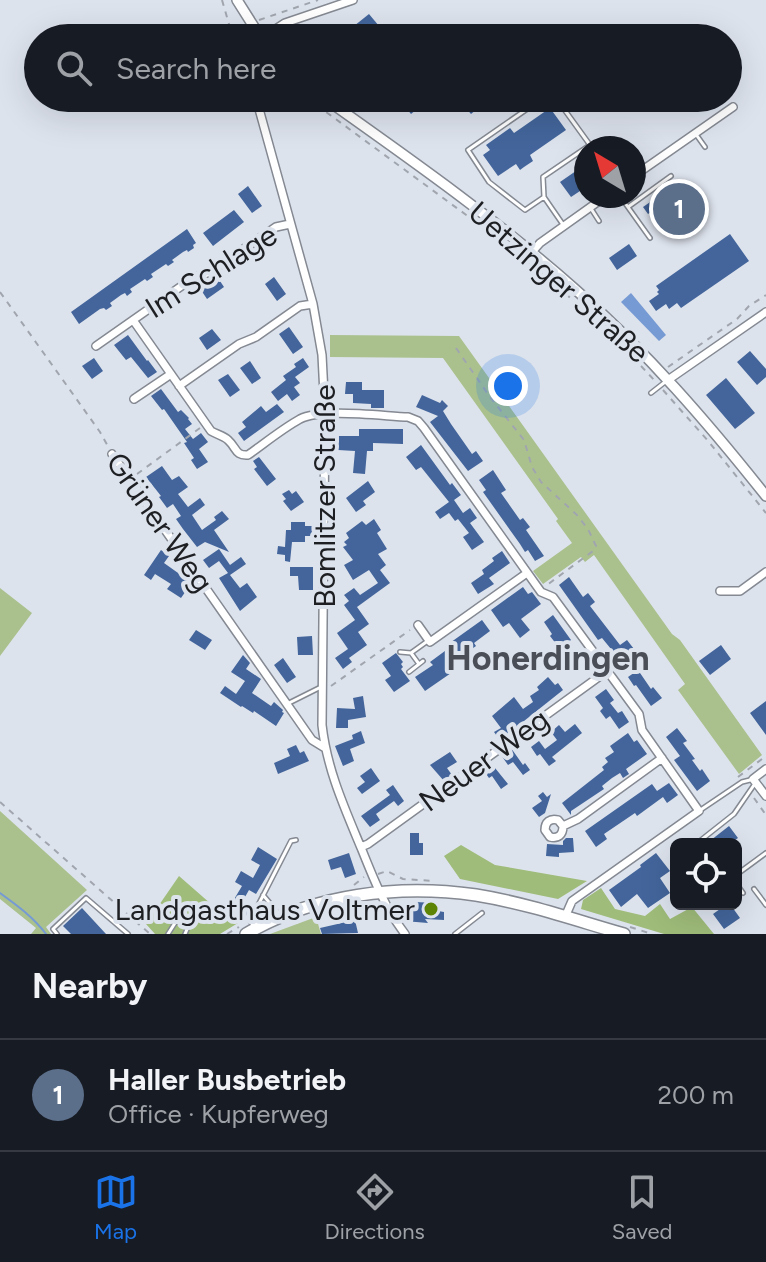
<!DOCTYPE html>
<html lang="en">
<head>
<meta charset="utf-8">
<style>
  body { margin:0; font-family:Figtree,sans-serif; background:#242831; color:#f1f3f6 }
  .controls { position:absolute; right:24px; bottom:24px; display:grid; overflow:hidden; border-radius:12px; box-shadow:0 8px 32px #0002 }
  .controls button { width:72px; height:72px; display:grid; place-items:center; padding:0; border:0; border-bottom:2px solid #363941; background:#171b24; color:#f1f3f6; font:40px sans-serif }
  .compass { position:absolute; left:574px; top:136px; width:72px; height:72px; border-radius:50%; background:#171b24; box-shadow:0 8px 32px #0002; rotate:322deg }
  .you { position:absolute; left:508px; top:386px; width:28px; height:28px; margin:-20px; border:6px solid #fff; border-radius:50%; background:#1a73e8; box-shadow:0 0 0 12px #1a73e833 }
  .badge { display:grid; place-items:center; width:52px; height:52px; border-radius:50%; background:#1a73e8; color:#fff; font-size:26px; font-weight:700 }
  .pin { position:absolute; translate:-50% -50%; border:4px solid #fff; box-shadow:0 2px 8px #0006 }
  .list { margin:0; padding:0; list-style:none }
  h2 { display:flex; justify-content:space-between; align-items:center; height:104px; margin:0; padding:0 32px; font-size:34px }
  h2 small { font-size:26px; font-weight:400; color:#9ea1a6 }
  .list li { display:grid; grid-template-columns:52px 1fr auto; gap:24px; align-items:center; box-sizing:border-box; height:112px; padding:0 32px; border-top:2px solid #363941 }
  .list b { display:block; font-size:30px; white-space:nowrap }
  .list p { margin:0; font-size:26px; white-space:nowrap; color:#9ea1a6 }
  .list em { font-size:26px; font-style:normal; color:#9ea1a6 }
  .icon { flex:none; width:44px; height:44px; fill:none; stroke:currentColor; stroke-width:2; stroke-linecap:round; stroke-linejoin:round }
  .map { position:relative; flex:none; width:766px; height:934px; overflow:hidden }
  .search { position:absolute; background:#171b24; box-shadow:0 8px 32px #0002; left:24px; right:24px; top:24px; height:88px; display:flex; align-items:center; gap:20px; box-sizing:border-box; padding:0 28px; border-radius:44px; color:#9ea1a6; font-size:30px }
  .sheet { height:216px; background:#171b24 }
  nav { display:flex; justify-content:space-around; align-items:center; box-sizing:border-box; height:112px; border-top:2px solid #363941; background:#171b24; font-size:22px; color:#9ea1a6 }
  nav a { display:grid; justify-items:center; gap:4px }
  nav .on { color:#1a73e8 }
  .map>svg:first-child { display:block }
  .green { fill:#aac18e }
  .forest { fill:#9fbc7a }
  .water { fill:#769ad3 }
  .lines { fill:none; stroke-linecap:round; stroke-linejoin:round }
  .stream { stroke:#769ad3; stroke-width:2 }
  .building { fill:#43659b }
  .service-casing { stroke:#848992; stroke-width:6 }
  .minor-casing { stroke:#848992; stroke-width:10 }
  .tertiary-casing { stroke:#848992; stroke-width:12 }
  .primary-casing { stroke:#848992; stroke-width:14 }
  .path { stroke:#a1a6ae; stroke-width:2; stroke-dasharray:6 6; stroke-linecap:butt }
  .service { stroke:#fff; stroke-width:3 }
  .minor { stroke:#fff; stroke-width:7 }
  .tertiary { stroke:#fff; stroke-width:9 }
  .primary { stroke:#fff; stroke-width:11 }
  .poi-dot { fill:#5d8405; stroke:#dde3ed; stroke-width:3 }
  .labels { text-anchor:middle; dominant-baseline:central; stroke-width:8; stroke-linejoin:round; paint-order:stroke }
  .street-label { font-size:30px; fill:#1d1f22; stroke:#dde3ed }
  .poi-label { font-size:30px; fill:#1d1f22; stroke:#dde3ed; text-anchor:end }
  .quarter-label { font-size:34px; font-weight:bold; fill:#4a4f57; stroke:#dde3ed }
</style>
</head>
<body>
<div class="map">
<svg width="766" height="934" viewBox="0 0 766 934">
  <rect width="100%" height="100%" fill="#dde3ed"/>
  <path class="green" d="M330,335L459,336L672,634L680,640L762,755L739,774L678,690L685,684L594,555L585,562L581,557L543,584L533,571L572,543L556,521L558,519L443,358L330,357Z
    M0,588L32,613L0,656Z
    M0,811L87,890L46,927L51,934H31L36,928L0,899Z
    M316,917L321,934H270Z"/>
  <path class="forest" d="M461,845L495,865L587,881L558,899L460,879L444,856Z
    M179,876L219,911L238,923L220,934H155L146,924Z
    M601,888L615,909L645,916L660,904L670,919L692,907L714,934H664L581,909L583,900Z"/>
  <path class="water" d="M631,293L666,335L659,341L621,302Z"/>
  <g class="lines">
    <path class="stream" d="M0,893C18,906 33,917 46,934"/>
  </g>
  <path class="building" d="M369,14L389,38H356L349,30Z
    M398,98H430L411,114Z
    M457,98H490L471,114Z
    M550,108L566,130L530,155L533,161L524,167L520,170L516,164L498,176L483,155L490,150L486,145L510,128L514,133Z
    M586,164V187L571,197L560,182Z
    M679,182L684,189L680,192L696,214L678,226L662,205L648,214L643,207Z
    M248,186L262,206L252,213L238,194Z
    M234,210L244,222L213,246L203,233Z
    M187,229L196,243L193,245L194,248L188,252L187,250L183,252L172,260L174,262L168,266L166,264L151,274L153,277L147,281L145,279L130,289L132,292L127,296L125,293L121,295L110,303L112,306L106,310L104,308L100,309L79,324L71,312Z
    M730,234L749,261L681,308L677,303L669,309L666,304L656,311L649,301L659,294L657,292L659,290L656,286Z
    M629,244L637,256L617,270L609,258Z
    M274,277L286,294L277,301L265,284Z
    M218,278L224,287L207,299L201,290Z
    M289,327L303,347L293,354L279,334Z
    M212,329L221,340L207,350L199,338Z
    M128,335L147,361L148,360L157,372L148,378L131,357L126,360L114,345Z
    M750,351L766,369V377L757,385L737,362Z
    M94,358L103,371L92,379L82,366Z
    M303,358L309,367L295,377L300,383L294,387L300,395L292,401L287,394L278,401L271,392L286,380L283,376L296,367L294,364Z
    M250,361L261,378L252,384L240,368Z
    M228,374L240,390L230,397L218,380Z
    M726,378L755,413L735,429L706,395Z
    M346,382H362V390H384V408H371V404L353,403V394H345Z
    M161,389L178,412L181,410L189,418L188,419L192,424L185,429L193,439L201,433L208,442L199,449L208,462L197,469L191,460L194,458L184,443L187,442L164,409L162,410L151,396Z
    M422,395L440,403L442,400L448,406L443,411L451,424L472,454L476,451L483,461L468,471L430,422L438,416L416,407Z
    M277,404L284,412L244,441L238,433L246,427L242,422L261,406L266,412Z
    M359,429H403V444L373,443V451H367L365,474L353,473L355,451L338,450L339,436H359Z
    M421,445L450,485L452,483L461,495L454,500L463,513L470,508L477,518L470,523L484,542L472,550L463,537L469,533L458,519L455,521L449,513L440,519L435,512L449,502L421,467L416,470L406,457Z
    M259,457L276,479L267,486L254,469L257,467L253,461Z
    M162,466L172,480L179,476L188,487L178,494L188,507L200,498L205,505L192,515L202,530L216,520L214,517L222,511L229,519L214,530L229,552L205,542L197,547L183,529L176,519L181,516L173,504L167,508L159,497L161,496L146,477Z
    M493,470L506,490L501,493L520,520L523,518L530,527L526,530L544,556L535,561L528,550L525,552L520,544L483,492L486,490L479,480Z
    M368,481L375,492L363,501L366,505L356,512L346,498Z
    M289,490L292,494L296,491L304,502L291,511L283,501L286,499L282,494Z
    M374,519L381,530L377,533L387,549L378,554L386,565L380,570L390,583L357,607L369,624L358,632L367,645L349,658L352,662L343,669L335,658L348,649L337,633L355,620L344,605L349,601L344,595L354,588L360,595L378,583L369,570L353,580L344,565L353,560L343,547L347,545L344,542L349,538L346,533L362,521L366,525Z
    M291,522H305V526H313L312,536H305V542H292L290,562L285,561V555L277,554L278,546L285,547L286,530H291Z
    M219,549L230,565L241,557L246,564L230,575L240,588L247,583L257,597L240,611L219,578L228,573L219,561L209,568L203,560Z
    M161,550L169,556L164,563L195,585L191,590L188,588L181,598L167,589L171,584L155,574L151,580L144,575Z
    M502,551L510,563L489,578L494,584L478,594L471,583L484,574L482,570L494,561L492,558Z
    M290,567H313V590H299L298,576H290Z
    M569,577L583,597L588,593L595,602L590,606L620,645L627,640L634,649L620,660L602,638L598,640L559,585Z
    M523,587L528,594L532,592L541,604L521,619L530,630L520,638L509,623L503,627L491,610Z
    M553,615L571,640L560,649L550,636L552,634L544,622Z
    M482,620L490,631L474,643L476,646L449,665L454,671L425,691L415,677L433,665L430,662L449,648L447,645Z
    M196,630L212,640L205,650L189,640Z
    M312,636L313,655H298L297,637Z
    M721,645L731,659L710,675L699,661Z
    M581,649L590,662L579,670L570,657Z
    M396,653L403,662L401,664L403,667L401,669L410,681L394,692L385,680L391,676L382,663Z
    M243,655L250,663L246,669L261,679L252,693L271,706L274,702L283,710L282,712L284,713L276,726L254,711L253,713L242,706L241,707L220,693L225,686L236,694L245,681L231,672Z
    M283,658L296,677L287,683L274,665Z
    M638,670L651,689L653,687L662,698L651,706L636,685L634,686L628,677Z
    M548,677L555,685L558,683L563,690L500,740L494,732L501,728L492,716L514,697L523,709L533,702L530,696L539,690L537,687Z
    M606,689L614,700L610,703L618,713L622,711L629,722L619,729L610,716L606,719L600,711L603,708L595,697Z
    M363,696L366,717L348,720V728H336L337,708L355,709L353,698Z
    M766,701V735L750,713Z
    M575,724L582,733L552,757L556,761L549,766L540,754L537,756L531,747L539,741L545,749L557,740L551,732L559,725L565,732Z
    M677,728L687,741L683,743L695,759L692,760L700,771L702,769L710,781L697,791L674,760L680,756L666,737Z
    M361,731L365,743L350,749L354,761L343,766L335,746L353,739L352,735Z
    M628,733L634,742L637,740L647,754L626,769L629,774L623,778L620,773L612,778L602,786L604,789L571,811V815L562,803L604,770L602,767L608,762L605,758L614,752L610,746Z
    M296,745L300,753L304,751L309,761L278,774L274,763L290,756L287,749Z
    M511,748L523,765L525,763L530,770L523,775L513,762L508,765L501,755Z
    M450,752L457,762L447,768L452,775L444,781L430,765Z
    M491,763L508,784L501,789L492,776L489,778L484,771Z
    M371,768L380,781L362,794L357,788L365,782L360,776Z
    M669,783L678,795L667,803L663,797L637,816L635,813L604,834L607,839L596,847L585,831L652,784L657,791Z
    M393,785L404,801L398,806L394,801L376,814L380,820L370,827L361,816L390,795L386,790Z
    M543,792L547,797L551,794L545,813L539,817L532,808L542,801L538,796Z
    M729,826L738,838L729,844H706Z
    M410,833H419V843H423V855H410Z
    M566,838H573L574,852L559,853V857L546,856L547,844L563,845V841Z
    M258,847L277,859L256,894L249,890L241,904L250,909L243,921L227,911L242,886L235,882L241,871L253,878L260,865L251,860Z
    M349,853L356,874L345,878L341,867L331,870L328,860Z
    M656,853L670,871L660,878L670,893L648,908L637,894L621,907L609,890L641,867L640,865Z
    M414,902L438,903V911L444,912V920L425,919L428,923L404,921L405,903H414Z
    M727,904H730L740,918L724,929L713,914Z
    M82,908L106,934H71L63,926Z
    M355,920L358,933L322,934L320,928Z"/>
  <g class="lines">
    <g class="service-casing">
      <path id="service" d="M543,98L468,150L489,182L525,210L544,197
        M556,98L590,145L543,177L544,197L564,226
        M695,133L705,147
        M620,196L650,238
        M590,207L599,221
        M628,207L671,176
        M651,393L665,382
        M400,652L411,653
        M419,664L411,653L429,640
        M409,672L423,661
        M287,704L319,688
        M699,811L742,782L750,780
        M696,844L734,814L754,785
        M736,875L766,853
        M736,883L743,893
        M754,889L766,905
        M263,895L279,914
        M253,925L250,921L291,841L296,840
        M57,934L53,929L86,898L128,934
        M168,934L175,923L184,917L190,922L185,934
        M455,934L482,913"/>
    </g>
    <g class="minor-casing">
      <path id="minor" d="M262,38L285,23L353,0
        M256,98L313,304L322,355L325,414L322,725C327,770 345,809 362,850C374,880 385,908 405,934
        M634,176L733,107
        M532,252L540,243L606,196
        M133,320L211,431C216,434 224,436 228,440C237,448 235,456 248,455C265,443 282,429 300,419C321,408 382,416 408,417L418,421L424,428L541,592L553,597L639,714L642,730L699,811L572,901L565,917
        M96,346L193,278L210,272L276,227L290,224
        M668,380L766,312
        M179,386L239,344L256,337L300,306L313,304
        M134,399L171,374
        M112,454L312,740L325,748
        M720,591H740L766,572
        M418,625L430,642L527,573
        M766,769L753,779L766,796
        M563,826L558,820C550,818 545,822 545,830L550,837C558,839 563,835 563,826L578,819L662,758
        M361,847L368,844L607,671"/>
    </g>
    <g class="tertiary-casing">
      <path id="tertiary" d="M237,0L261,38
        M324,98C410,159 497,220 576,290C647,352 708,423 766,496"/>
    </g>
    <g class="primary-casing">
      <path id="primary" d="M246,934C315,894 398,884 476,895C526,903 575,920 624,934"/>
    </g>
    <path class="path" d="M222,0L233,38
      M259,20L318,0
      M307,98L503,242L563,291L634,358
      M0,292L100,432L109,448
      M456,348L490,397L524,440L532,467L541,482L577,515L588,529L596,546L593,551L547,585
      M641,366L656,382
      M668,367L737,319L749,306L766,295
      M663,390L709,442L766,513
      M137,474L200,428
      M331,686L410,630
      M738,777L766,756
      M754,798L766,815
      M0,802L150,934
      M378,874L387,871L403,879L433,881
      M354,885L364,877
      M630,927L652,934
      M227,934L239,927"/>
    <use href="#service" class="service"/>
    <use href="#minor" class="minor"/>
    <use href="#tertiary" class="tertiary"/>
    <use href="#primary" class="primary"/>
  </g>
  <circle class="poi-dot" cx="431" cy="909" r="8"/>
  <g class="labels">
    <g class="street-label">
      <text transform="translate(211 271) rotate(-32)">Im Schlage</text>
      <text transform="translate(559 282) rotate(41)">Uetzinger Straße</text>
      <text transform="translate(324 496) rotate(-90)">Bomlitzer Straße</text>
      <text transform="translate(160 522) rotate(55)">Grüner Weg</text>
      <text transform="translate(484 760) rotate(-36)">Neuer Weg</text>
    </g>
    <g class="poi-label">
      <text x="415" y="909">Landgasthaus Voltmer</text>
    </g>
    <g class="quarter-label">
      <text x="548" y="658">Honerdingen</text>
    </g>
  </g>
</svg>
<div class="controls">
<button><svg class="icon" aria-label="locate" viewBox="0 0 24 24"><circle cx="12" cy="12" r="6"/><path d="M12 2v4M12 18v4M2 12h4M18 12h4"/></svg></button>
</div>
<svg class="compass" viewBox="-18 -18 36 36"><path d="M0-13l5 13h-10z" fill="#e53935"/><path d="M0 13l5-13h-10z" fill="#9ea1a6"/></svg>
<div class="you"></div>
<div class="pin badge" style="left:679px;top:209px;background:#5c6f8a">1</div>
<div class="search"><svg class="icon" aria-label="search" viewBox="0 0 24 24"><circle cx="10" cy="10" r="6"/><path d="M15 15l6 6"/></svg>Search here</div>
</div>
<section class="sheet">
<h2>Nearby<small></small></h2>
<ul class="list">
<li><span class="badge" style="background:#5c6f8a">1</span><div><b>Haller Busbetrieb</b><p>Office · Kupferweg</p></div><em>200 m</em></li>
</ul>
</section>
<nav>
<a class="on"><svg class="icon" aria-label="map" viewBox="0 0 24 24"><path d="M3 6l6-2 6 2 6-2v14l-6 2-6-2-6 2zM9 4v14M15 6v14"/></svg>Map</a>
<a><svg class="icon" aria-label="directions" viewBox="0 0 24 24"><path d="M12 3l9 9-9 9-9-9zM9 14v-3h6M13 9l2 2-2 2"/></svg>Directions</a>
<a><svg class="icon" aria-label="saved" viewBox="0 0 24 24"><path d="M7 4h10v16l-5-4-5 4z"/></svg>Saved</a>
</nav>
</body>
</html>
